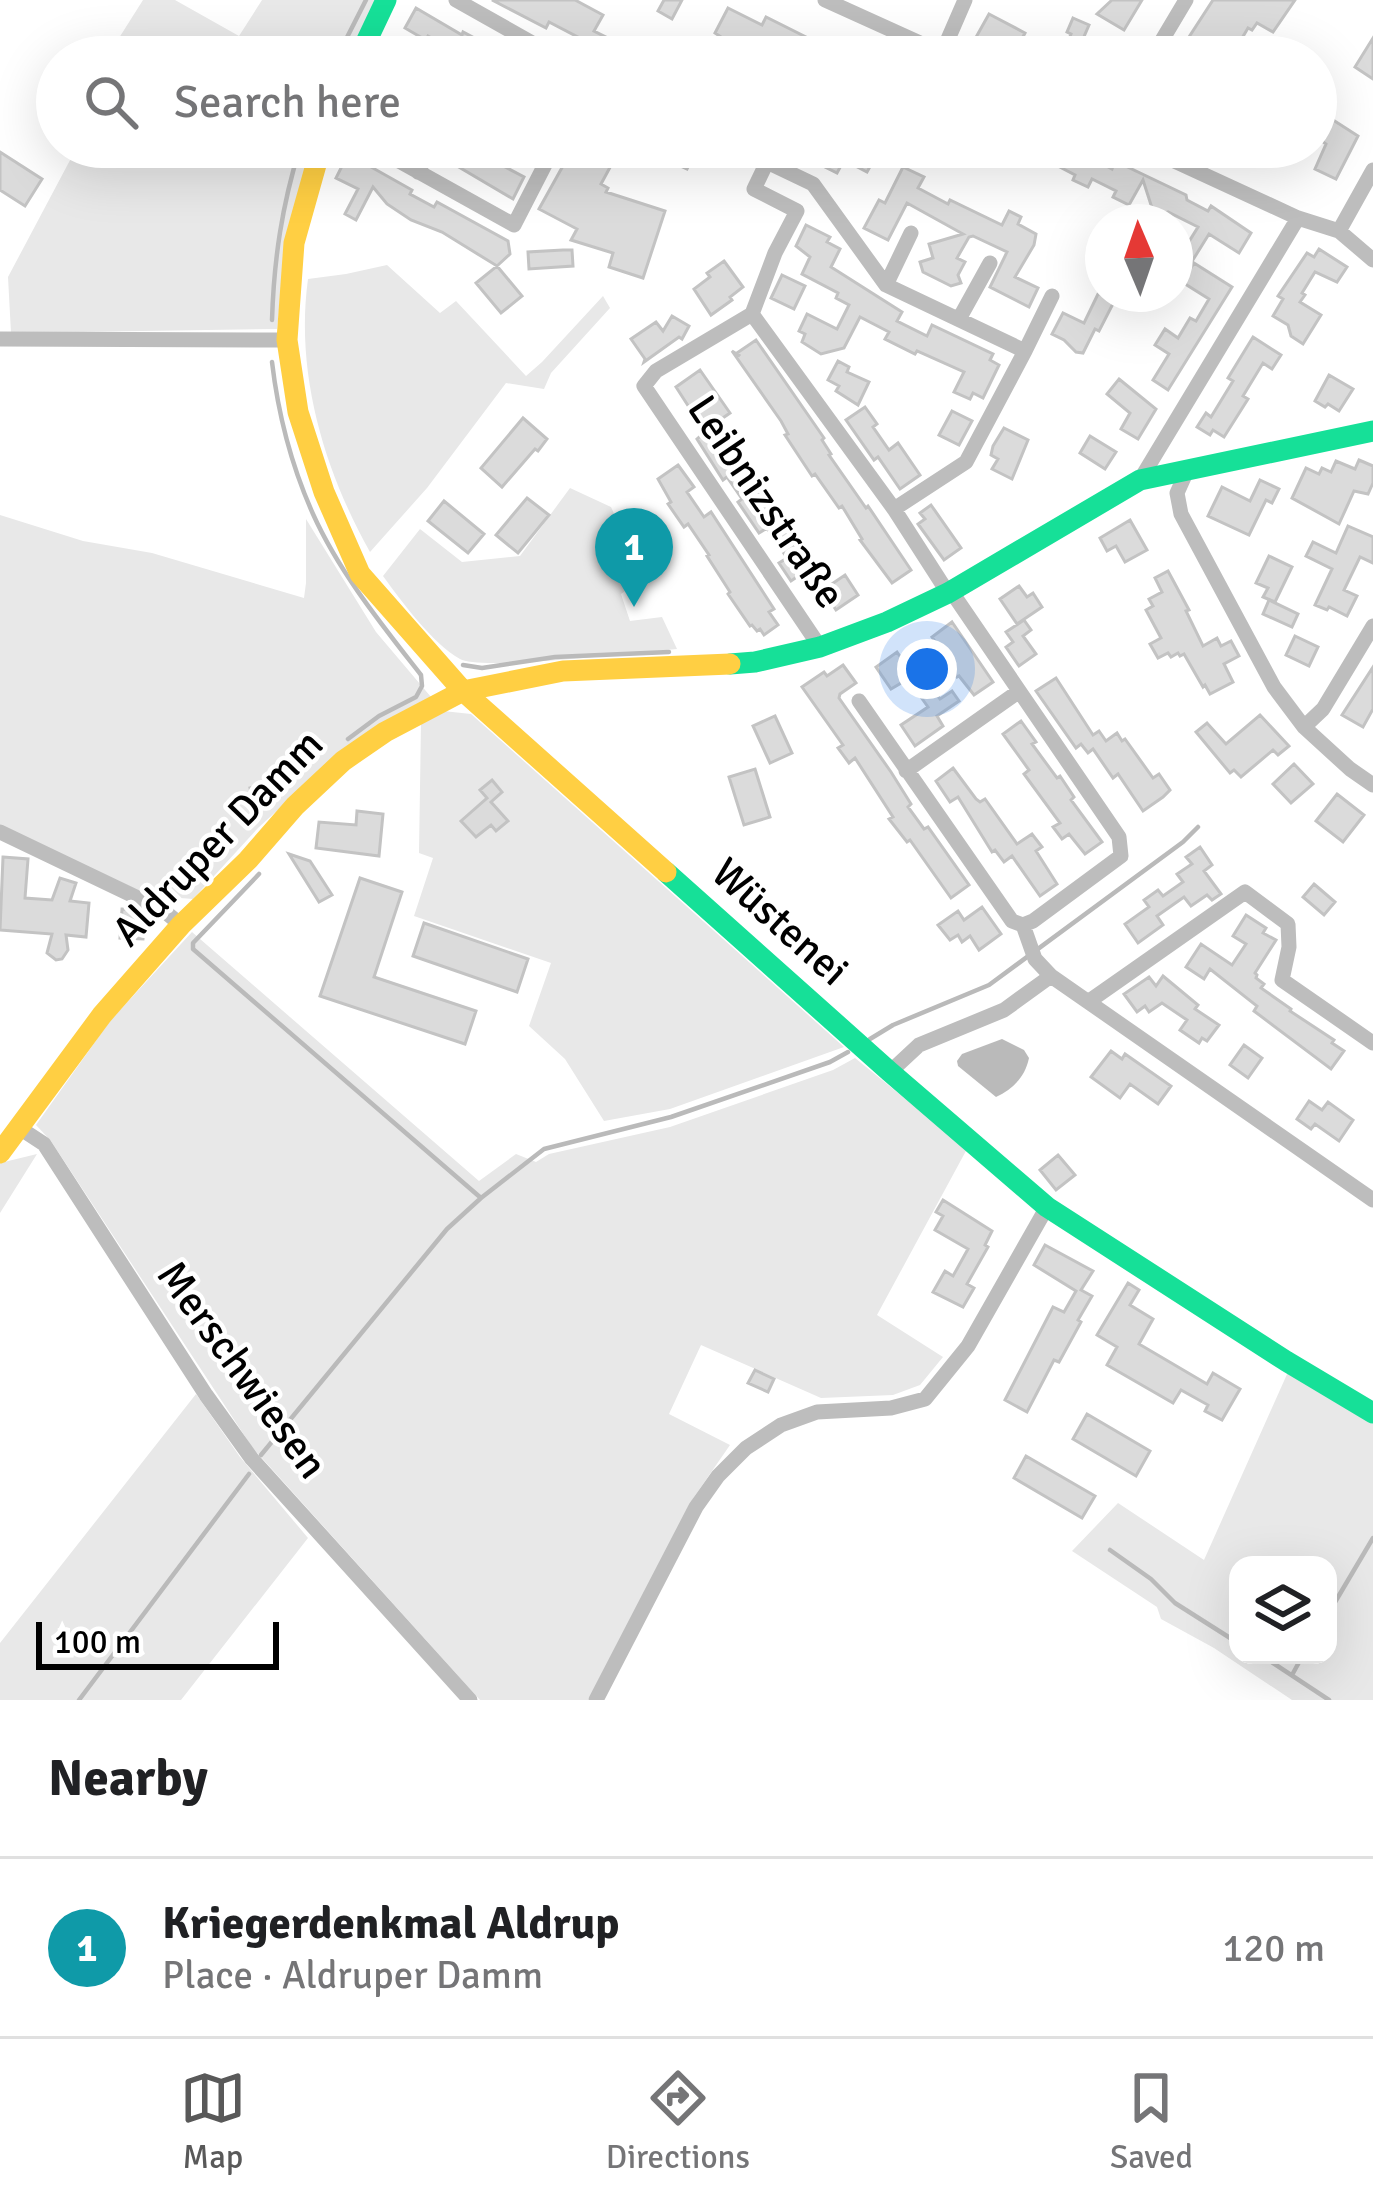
<!DOCTYPE html>
<html lang="en">
<head>
<meta charset="utf-8">
<style>
  body { margin:0; font-family:Signika,sans-serif; background:#f2f2f2; color:#202124 }
  .controls { position:absolute; right:36px; bottom:36px; display:grid; overflow:hidden; border-radius:24px; box-shadow:0 12px 48px #0002 }
  .controls button { width:108px; height:108px; display:grid; place-items:center; padding:0; border:0; border-bottom:3px solid #e0e0e0; background:#fff; color:#202124; font:60px sans-serif }
  .compass { position:absolute; left:1085px; top:204px; width:108px; height:108px; border-radius:50%; background:#fff; box-shadow:0 12px 48px #0002; rotate:358deg }
  .scale { position:absolute; left:36px; bottom:30px; width:243px; box-sizing:border-box; padding-left:12px; border:6px solid #000; border-top:0; font-size:33px; line-height:42px; white-space:nowrap; color:#000; -webkit-text-stroke:9px #fff; paint-order:stroke }
  .you { position:absolute; left:927px; top:669px; width:42px; height:42px; margin:-30px; border:9px solid #fff; border-radius:50%; background:#1a73e8; box-shadow:0 0 0 18px #1a73e833 }
  .badge { display:grid; place-items:center; width:78px; height:78px; border-radius:50%; background:#595959; color:#fff; font-size:39px; font-weight:700 }
  .pin { position:absolute; translate:-50% -99px; filter:drop-shadow(0 3px 6px #0008) }
  .pin::after { content:''; position:absolute; top:63px; width:42px; height:36px; background:inherit; clip-path:polygon(0 0,100% 0,50% 100%) }
  .list { margin:0; padding:0; list-style:none }
  h2 { display:flex; justify-content:space-between; align-items:center; height:156px; margin:0; padding:0 48px; font-size:51px }
  h2 small { font-size:39px; font-weight:400; color:#757577 }
  .list li { display:grid; grid-template-columns:78px 1fr auto; gap:36px; align-items:center; box-sizing:border-box; height:180px; padding:0 48px; border-top:3px solid #e0e0e0 }
  .list b { display:block; font-size:45px; white-space:nowrap }
  .list p { margin:0; font-size:39px; white-space:nowrap; color:#757577 }
  .list em { font-size:39px; font-style:normal; color:#757577 }
  .icon { flex:none; width:66px; height:66px; fill:none; stroke:currentColor; stroke-width:2; stroke-linecap:round; stroke-linejoin:round }
  .map { position:relative; flex:none; width:1373px; height:1700px; overflow:hidden }
  .search { position:absolute; background:#fff; box-shadow:0 12px 48px #0002; left:36px; right:36px; top:36px; height:132px; display:flex; align-items:center; gap:30px; box-sizing:border-box; padding:0 42px; border-radius:66px; color:#757577; font-size:45px }
  .sheet { height:336px; background:#fff }
  nav { display:flex; justify-content:space-around; align-items:center; box-sizing:border-box; height:168px; border-top:3px solid #e0e0e0; background:#fff; font-size:33px; color:#757577 }
  nav a { display:grid; justify-items:center; gap:6px }
  nav .on { color:#595959 }
  .map>svg:first-child { display:block }
  .green { fill:#e8e8e8; fill-rule:evenodd }
  .water { fill:#bababa }
  .lines { fill:none; stroke-linecap:round; stroke-linejoin:round }
  .stream { stroke:#bababa; stroke-width:4.5 }
  .building { fill:#dbdbdb; stroke:#c3c3c3; stroke-width:3 }
  .street { stroke:#bdbdbd; stroke-width:15 }
  .fast { stroke:#16e098; stroke-width:21 }
  .slow { stroke:#ffcf43; stroke-width:21 }
  .labels { text-anchor:middle; dominant-baseline:central; stroke-width:9; stroke-linejoin:round; paint-order:stroke }
  .street-label { font-size:42px; fill:#000; stroke:#fff }
</style>
</head>
<body>
<div class="map">
<svg width="1373" height="1700" viewBox="0 0 1373 1700">
  <rect width="100%" height="100%" fill="#fff"/>
  <path class="green" d="M143,0H175L239,36L262,0H376L348,57H107Z
    M77,147H311L287,236L277,329L11,333L8,277Z
    M387,265L440,313L456,301L526,376L542,362L603,296L610,308L551,373L544,389L506,383L427,488L370,552C324,470 295,373 308,279L346,274Z
    M570,488L611,507L643,578L621,594L630,621L662,617L677,649C642,652 480,671 460,659C432,643 402,602 383,576L420,529L462,562L520,556Z
    M0,515L83,541L152,553L304,598L306,583V519L376,632L431,697L338,755L258,828L193,899L155,896L130,888L0,826Z
    M443,711L471,714L844,1047L670,1109L604,1121L565,1059L529,1026L551,963L414,916L433,858L419,853L421,723Z
    M192,932L479,1181L516,1154L536,1162L549,1154L670,1127L833,1070L855,1058L967,1149L877,1315L943,1357L920,1385L893,1395L821,1398L701,1345L669,1414L730,1445L694,1497L588,1700H480L252,1447L51,1141L36,1125L110,1021Z
    M37,1154L0,1213V1163Z
    M1288,1372L1373,1418V1700H1292L1214,1648L1161,1619L1157,1607L1072,1551L1118,1503L1204,1560ZM1238,1565H1328V1655H1238Z
    M196,1394L240,1457L308,1538L181,1700H0V1643Z"/>
  <path class="water" d="M1002,1039L1024,1050L1029,1058C1025,1077 1013,1089 996,1097L958,1066L957,1061L962,1054Z"/>
  <g class="lines">
    <path class="stream" d="M337,57L366,0
      M272,320C274,258 282,206 300,147
      M272,362C278,413 292,467 313,514C339,572 382,625 421,675L422,686L416,697L379,716L348,739
      M463,665L482,668L555,657L669,652
      M259,874L193,943V949L481,1198L447,1229L261,1455
      M870,1039L893,1025L989,985L1183,842L1198,827
      M481,1198L544,1149L671,1117L830,1062L848,1052
      M1110,1550L1151,1579L1175,1603L1238,1643
      M1328,1614L1373,1538
      M1261,1655L1329,1700
      M1292,1675L1303,1655
      M79,1700L249,1474"/>
  </g>
  <path class="building" d="M492,0H575L603,15L594,31L646,57H602L588,50L591,44L549,22L546,28Z
    M664,0H682L672,19L658,11Z
    M1112,0H1142L1124,30L1097,14Z
    M1213,0H1295L1273,32L1257,23L1252,30L1248,28L1231,57H1176Z
    M416,8L462,35L463,32L510,57H465L428,36L426,40L417,35L405,28Z
    M728,8L762,25L766,17L846,57H794L758,38L748,57H731L736,47L715,33Z
    M989,14L1025,33L1012,57L975,39Z
    M1073,18L1089,25L1083,39L1123,57H1074L1077,48L1067,44L1071,34L1067,32Z
    M1373,38V79L1355,67Z
    M1316,109L1358,136L1336,179L1315,169L1326,144L1316,137Z
    M443,147H468L524,177L513,199L452,163L455,158L442,151Z
    M578,147H595L615,158L601,184L608,188L606,192L665,211L643,278L609,267L613,253L571,240L577,229L539,209L564,164L568,166Z
    M653,147H698L687,169L674,163L676,158Z
    M785,147H863L877,154L867,172L844,160L837,173Z
    M1060,147H1073L1112,169L1115,161L1186,195L1187,200L1208,211L1211,206L1251,233L1239,253L1209,234L1191,263L1180,256L1198,227L1168,212L1163,214L1152,208L1143,180L1129,205L1113,197L1116,191L1092,179L1088,187L1073,180L1075,175L1052,163L1053,153Z
    M0,152L42,179L25,206L0,190Z
    M348,154L412,190L410,194L434,207L437,202L508,241L510,254L497,266L442,232L411,220L387,204L373,187L356,220L345,214L358,189L336,178Z
    M903,167L924,177L918,188L948,204L950,200L1002,225L1009,211L1021,217L1018,224L1036,234L1034,245L1015,277L1038,288L1029,307L990,287L1007,252L973,236L969,237L957,258L965,262L958,275L961,283L951,286L923,272L920,262L933,258L929,244L963,234L907,203L888,240L864,228L879,200L885,203Z
    M806,225L830,237L827,242L840,249L831,267L902,312L897,321L927,336L932,325L993,354L990,360L999,365L983,398L973,393L970,399L954,392L964,372L917,351L915,354L885,339L889,332L860,317L844,348L821,354L802,342L805,334L799,331L807,314L837,329L849,305L836,298L838,293L802,274L810,257L796,246Z
    M1319,249L1347,267L1337,282L1315,272L1302,293L1305,295L1300,302L1321,315L1303,344L1291,336L1288,325L1273,316L1283,299L1278,296L1307,253L1314,257Z
    M563,250H572L573,266L529,269L528,252Z
    M724,261L743,287L730,297L732,300L711,315L694,289L710,277L707,273Z
    M1194,263L1232,287L1168,390L1153,380L1169,354L1155,345L1165,329L1178,338L1190,318L1196,321L1209,299L1182,282Z
    M497,266L522,296L501,313L476,283Z
    M782,275L805,286L794,309L771,298Z
    M1098,294H1118L1099,331L1095,329L1083,353L1076,352L1064,340L1052,334L1063,313L1084,323Z
    M672,316L689,326L682,339L679,337L644,362L645,359L631,339L656,322L663,331Z
    M1253,337L1281,355L1272,369L1263,363L1243,396L1248,399L1224,437L1213,430L1210,435L1197,427L1206,413L1211,417L1233,381L1228,378Z
    M756,340L824,438L822,440L831,454L829,455L866,508L868,506L911,570L892,583L860,540L862,539L842,506L839,508L815,474L812,476L785,435L788,434L781,421L732,351L740,356L737,353Z
    M838,361L849,367L847,372L869,382L858,405L836,391L839,386L828,380Z
    M700,370L730,413L714,424L757,489L759,487L798,537L792,541L810,568L791,581L779,563L787,558L767,528L759,533L738,502L742,499L727,477L723,480L697,439L705,432L676,387Z
    M1329,375L1353,389L1339,411L1328,404L1325,407L1315,401Z
    M1119,379L1156,409L1138,439L1121,429L1130,413L1107,394Z
    M865,407L877,424L873,427L889,450L898,443L920,475L900,489L878,457L874,460L846,420Z
    M952,411L972,421L959,445L939,435Z
    M523,418L547,439L538,451L535,449L502,487L481,468Z
    M1004,428L1028,440L1012,479L992,469L998,459L991,455L993,446Z
    M1090,436L1116,452L1105,469L1080,453Z
    M1359,460L1373,466V483L1368,494L1354,491L1339,524L1292,498L1306,468L1319,474L1322,468L1331,472L1336,461L1355,469Z
    M678,465L694,487L687,492L704,517L711,512L774,609L769,612L778,625L764,635L760,629L757,631L752,625L750,626L728,594L730,592L707,556L709,555L688,524L684,527L668,504L671,502L658,479Z
    M1260,480L1279,489L1272,503L1266,500L1249,535L1208,516L1222,487L1250,501Z
    M527,498L549,515L518,553L496,535Z
    M444,501L484,534L468,553L428,521Z
    M931,505L961,548L944,560L918,524L925,519L920,513Z
    M1130,520L1147,550L1125,562L1116,546L1107,551L1100,538Z
    M1348,526L1373,537V563L1360,557L1344,590L1357,596L1347,616L1329,607L1327,610L1315,605L1332,569L1306,556L1313,542L1336,553Z
    M1269,556L1292,567L1275,602L1263,597L1268,588L1256,583Z
    M1168,571L1189,610L1186,611L1203,646L1217,638L1221,646L1231,641L1239,656L1224,664L1233,682L1210,694L1205,685L1203,687L1184,654L1180,656L1178,653L1171,657L1168,653L1158,658L1150,644L1161,638L1146,610L1153,606L1149,599L1162,592L1155,578Z
    M845,575L858,595L836,610L823,590Z
    M1019,586L1027,597L1033,593L1042,607L1017,624L1000,599Z
    M1269,600L1298,614L1292,627L1263,614Z
    M1024,620L1031,630L1023,636L1036,654L1019,666L1006,647L1013,642L1006,632Z
    M952,622L993,682L974,695L959,676L957,677L949,666L952,665L932,637Z
    M1295,636L1318,647L1309,666L1286,655Z
    M897,652L908,668L915,664L940,699L952,691L959,701L937,716L943,726L915,746L901,725L928,707L908,679L891,689L876,667Z
    M843,665L856,683L840,694L839,698L891,772L911,804L908,807L924,829L928,827L969,885L951,898L910,840L907,842L889,819L893,817L855,758L849,763L838,748L843,745L802,687L824,672L827,676Z
    M1373,667V709L1363,727L1342,715Z
    M1056,678L1093,735L1099,731L1106,741L1117,733L1122,741L1125,739L1153,778L1159,774L1170,790L1163,797L1143,811L1118,774L1113,778L1093,749L1088,753L1081,744L1076,748L1036,691Z
    M1260,715L1289,746L1278,755L1273,750L1241,777L1234,770L1230,773L1196,732L1207,723L1226,744Z
    M775,716L792,753L770,763L753,726Z
    M1021,721L1036,742L1032,744L1057,778L1060,776L1074,797L1071,800L1102,842L1085,854L1069,834L1062,839L1053,827L1060,823L1024,774L1029,770L1003,734Z
    M1294,764L1313,784L1291,803L1273,784Z
    M953,768L976,799L980,802L985,799L1017,844L1032,834L1042,847L1036,851L1057,884L1040,896L1012,856L1004,862L995,850L992,852L958,797L950,802L936,781Z
    M755,769L770,817L744,825L729,777Z
    M492,780L502,792L491,802L508,821L496,831L491,825L476,837L461,821L487,798L480,790Z
    M275,784L278,799L253,803L250,788Z
    M1337,794L1364,815L1343,842L1316,821Z
    M357,811L383,814L379,856L316,848L319,822L356,825Z
    M1200,847L1212,865L1204,871L1221,894L1212,900L1207,895L1191,906L1184,897L1157,916L1163,925L1138,943L1125,924L1149,907L1144,900L1158,890L1163,896L1183,882L1177,874L1192,864L1186,857Z
    M289,854L310,861L332,895L319,902Z
    M3,857L28,859L25,898L52,900L60,878L76,883L70,901L89,903L86,937L66,935L68,950L62,959L56,960L47,953L52,934L0,930Z
    M360,878L402,892L374,977L476,1011L465,1044L320,996Z
    M1314,884L1335,902L1324,915L1303,897Z
    M982,907L1001,934L979,950L970,936L962,942L958,935L950,940L938,925L958,911L964,920Z
    M122,909L136,910L145,915L143,939L120,938Z
    M1246,915L1266,928L1263,933L1276,940L1255,973L1257,975L1256,978L1264,984L1261,988L1291,1009L1290,1011L1334,1040L1332,1043L1344,1051L1331,1069L1254,1011L1257,1006L1210,969L1204,979L1186,967L1201,944L1232,965L1246,944L1233,936Z
    M424,923L528,959L517,992L413,956Z
    M1163,976L1198,1005L1195,1009L1219,1025L1207,1041L1202,1038L1199,1043L1180,1030L1187,1020L1162,1003L1149,1012L1145,1006L1137,1012L1124,994L1149,977L1156,986Z
    M1244,1045L1262,1058L1248,1078L1230,1065Z
    M1111,1051L1122,1059L1125,1054L1171,1086L1158,1104L1130,1084L1120,1098L1091,1077Z
    M1309,1101L1322,1110L1328,1102L1353,1120L1339,1141L1315,1124L1311,1129L1297,1119Z
    M1058,1155L1075,1175L1056,1190L1040,1170Z
    M943,1200L992,1231L985,1245L988,1247L967,1284L974,1288L963,1307L933,1292L945,1271L953,1276L968,1249L935,1230L943,1216L936,1212Z
    M1045,1245L1093,1271L1081,1290L1092,1296L1078,1320L1081,1322L1059,1362L1054,1360L1027,1412L1005,1400L1053,1307L1064,1312L1076,1291L1034,1265Z
    M1128,1283L1139,1290L1130,1305L1153,1319L1139,1344L1207,1384L1213,1373L1240,1389L1222,1420L1205,1411L1208,1405L1181,1390L1173,1403L1107,1365L1117,1347L1097,1335Z
    M755,1370L774,1379L768,1392L748,1383Z
    M1087,1414L1150,1451L1136,1476L1073,1439Z
    M1026,1456L1095,1496L1082,1518L1014,1478Z"/>
  <g class="lines">
    <path class="street" d="M456,0L557,57
      M825,0L951,57
      M942,53L965,0
      M1152,57L1186,0
      M395,147L390,156L514,225L554,147
      M735,147L767,162L754,189L797,211L775,253L752,314L656,371L644,386L820,647
      M1144,147L1298,218L1339,231L1373,260
      M767,162L813,184L886,285L1025,351L966,462L894,509
      M418,172L431,147
      M1339,231L1373,170
      M886,285L911,233
      M752,314L894,509L948,593
      M959,319L990,263
      M0,339L287,340
      M1025,351L1052,296
      M1186,473L1177,493L1181,514L1274,687L1304,727L1350,769L1373,785
      M1140,480L1298,218
      M859,701L1012,921L1023,925L1033,921L1121,856L1119,837L951,591
      M1304,727L1323,709L1373,626
      M906,771L1018,692
      M0,832L163,910L181,925
      M1023,925L1035,959L1051,976L1373,1200
      M1088,1002L1245,892L1288,924L1289,947L1282,980L1373,1043
      M890,1072L919,1045L1004,1010L1051,976
      M18,1127L44,1144L206,1395L252,1459L470,1700
      M596,1700L696,1507L718,1476L746,1448L781,1425L817,1412L891,1408L925,1399L968,1346L1047,1207"/>
    <path class="fast" d="M359,57L386,0
      M730,664L755,662L820,647L887,622L948,593L1140,480L1373,431
      M666,872L890,1072L1047,1207L1286,1361L1373,1413"/>
    <path class="slow" d="M321,147L294,243L287,340L298,412L324,492L360,574L463,691L666,872
      M0,1153L102,1015L181,925L248,860L295,806L343,761L385,732L463,691L563,671L730,664"/>
  </g>
  <g class="labels">
    <g class="street-label">
      <text transform="translate(766 502) rotate(56)">Leibnizstraße</text>
      <text transform="translate(218 838) rotate(-46)">Aldruper Damm</text>
      <text transform="translate(780 922) rotate(42)">Wüstenei</text>
      <text transform="translate(242 1370) rotate(54)">Merschwiesen</text>
    </g>
  </g>
</svg>
<div class="controls">
<button><svg class="icon" aria-label="layers" viewBox="0 0 24 24"><path d="M12 4l9 5-9 5-9-5zM3 14l9 5 9-5"/></svg></button>
</div>
<svg class="compass" viewBox="-18 -18 36 36"><path d="M0-13l5 13h-10z" fill="#e53935"/><path d="M0 13l5-13h-10z" fill="#757577"/></svg>
<div class="scale">100 m</div>
<div class="you"></div>
<div class="pin badge" style="left:634px;top:607px;background:#0f9aa8">1</div>
<div class="search"><svg class="icon" aria-label="search" viewBox="0 0 24 24"><circle cx="10" cy="10" r="6"/><path d="M15 15l6 6"/></svg>Search here</div>
</div>
<section class="sheet">
<h2>Nearby<small></small></h2>
<ul class="list">
<li><span class="badge" style="background:#0f9aa8">1</span><div><b>Kriegerdenkmal Aldrup</b><p>Place · Aldruper Damm</p></div><em>120 m</em></li>
</ul>
</section>
<nav>
<a class="on"><svg class="icon" aria-label="map" viewBox="0 0 24 24"><path d="M3 6l6-2 6 2 6-2v14l-6 2-6-2-6 2zM9 4v14M15 6v14"/></svg>Map</a>
<a><svg class="icon" aria-label="directions" viewBox="0 0 24 24"><path d="M12 3l9 9-9 9-9-9zM9 14v-3h6M13 9l2 2-2 2"/></svg>Directions</a>
<a><svg class="icon" aria-label="saved" viewBox="0 0 24 24"><path d="M7 4h10v16l-5-4-5 4z"/></svg>Saved</a>
</nav>
</body>
</html>
